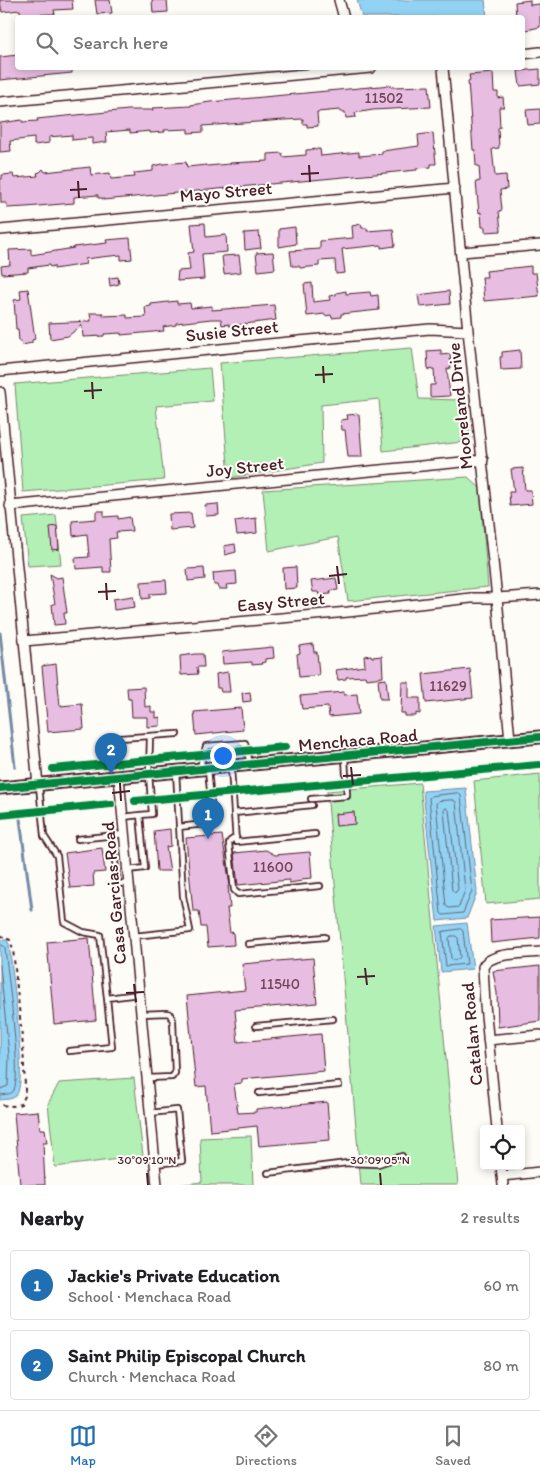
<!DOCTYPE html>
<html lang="en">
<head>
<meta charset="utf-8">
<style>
  body { margin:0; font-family:Itim,sans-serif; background:#f6f6f6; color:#202124 }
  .controls { position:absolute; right:15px; bottom:15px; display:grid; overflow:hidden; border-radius:5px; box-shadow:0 2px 8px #0003 }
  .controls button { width:45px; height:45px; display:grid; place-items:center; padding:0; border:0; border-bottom:1px solid #e0e0e0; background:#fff; color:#202124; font:25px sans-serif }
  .you { position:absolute; left:222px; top:755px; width:18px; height:18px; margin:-12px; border:4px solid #fff; border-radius:50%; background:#1a73e8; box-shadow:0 0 0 8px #1a73e833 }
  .badge { display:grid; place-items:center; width:32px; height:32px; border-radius:50%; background:#1f6fb2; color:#fff; font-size:16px; font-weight:700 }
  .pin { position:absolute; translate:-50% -41px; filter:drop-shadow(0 1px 2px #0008) }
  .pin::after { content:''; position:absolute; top:26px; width:18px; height:15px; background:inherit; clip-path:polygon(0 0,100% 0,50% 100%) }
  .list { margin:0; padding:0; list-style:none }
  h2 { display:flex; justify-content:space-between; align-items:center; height:65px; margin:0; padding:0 20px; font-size:21px }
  h2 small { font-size:16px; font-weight:400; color:#757577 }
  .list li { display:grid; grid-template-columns:32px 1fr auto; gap:15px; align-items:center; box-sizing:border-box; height:70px; margin:0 10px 10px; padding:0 10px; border:1px solid #e0e0e0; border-radius:5px }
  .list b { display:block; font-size:19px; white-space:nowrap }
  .list p { margin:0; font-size:16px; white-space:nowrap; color:#757577 }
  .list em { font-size:16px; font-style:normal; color:#757577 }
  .icon { flex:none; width:28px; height:28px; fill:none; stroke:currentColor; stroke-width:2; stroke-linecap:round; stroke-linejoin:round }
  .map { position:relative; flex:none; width:540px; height:1185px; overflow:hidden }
  .search { position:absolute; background:#fff; box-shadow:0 2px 8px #0003; left:15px; right:15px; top:15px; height:55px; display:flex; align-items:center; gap:12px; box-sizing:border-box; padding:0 18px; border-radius:5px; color:#757577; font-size:19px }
  .sheet { height:225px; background:#fff }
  nav { display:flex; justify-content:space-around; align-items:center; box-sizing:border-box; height:70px; border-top:1px solid #e0e0e0; background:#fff; font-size:14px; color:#757577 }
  nav a { display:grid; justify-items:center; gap:2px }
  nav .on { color:#1f6fb2 }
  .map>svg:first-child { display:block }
  .green { fill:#b2f0b6; stroke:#7e8870 }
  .water { fill:#92d2f3; stroke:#758aa3 }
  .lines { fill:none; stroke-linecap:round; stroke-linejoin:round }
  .shore { stroke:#67677b; stroke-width:1 }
  .stream { stroke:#758aa3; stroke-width:3 }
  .building { fill:#e8bde2; stroke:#4a1f2b }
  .service-casing { stroke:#4a1f2b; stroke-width:8 }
  .minor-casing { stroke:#4a1f2b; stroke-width:12 }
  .secondary-casing { stroke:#4a1f2b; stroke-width:15 }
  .path { stroke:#4a1f2b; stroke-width:2; stroke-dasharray:4 4; stroke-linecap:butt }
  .service { stroke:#fdfcf7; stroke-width:4.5 }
  .minor { stroke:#fdfcf7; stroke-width:9 }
  .secondary { stroke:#fdfcf7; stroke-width:11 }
  .cycleway-casing { stroke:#fdfcf7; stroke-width:11 }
  .cycleway { stroke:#00873e; stroke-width:8 }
  .ticks { fill:none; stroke:#4a1f2b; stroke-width:2 }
  .labels { text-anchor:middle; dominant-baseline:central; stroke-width:4; stroke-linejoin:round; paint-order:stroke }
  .number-label { font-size:15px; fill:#724659 }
  .street-label { font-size:18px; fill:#4a1f2b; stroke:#fdfcf7 }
  .ticks-label { font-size:12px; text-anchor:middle; fill:#4a1f2b; stroke:#fdfcf7; stroke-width:4; stroke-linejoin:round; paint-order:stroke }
</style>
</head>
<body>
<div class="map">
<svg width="540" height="1185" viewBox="0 0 540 1185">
  <rect width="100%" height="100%" fill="#fdfcf7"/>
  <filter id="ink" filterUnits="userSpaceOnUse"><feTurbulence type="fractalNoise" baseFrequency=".02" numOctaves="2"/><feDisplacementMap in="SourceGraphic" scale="10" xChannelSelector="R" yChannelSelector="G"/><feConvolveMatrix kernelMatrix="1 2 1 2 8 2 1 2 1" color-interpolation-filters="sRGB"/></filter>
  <g filter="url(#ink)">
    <path class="green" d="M412,348L419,399L464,400L471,441L383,451L379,399L321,405L322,463L229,478L220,363Z
      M210,368L213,401L156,406L164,480L23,492L15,384Z
      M468,477L480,488L488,587L348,601L338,537L269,551L263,490Z
      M56,515L61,564L28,566L23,518Z
      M540,774V899L486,904L474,781Z
      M420,783L458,1185H361L327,791Z
      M134,1078L143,1156L55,1167L48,1104L59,1083Z
      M251,1136L253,1185H177L202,1182L200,1138Z"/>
    <path class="water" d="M357,0H485L487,17H362Z
      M466,788L477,892L467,918L437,921L423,791Z
      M467,923L473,969L441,972L436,926Z
      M0,940H7L9,944C12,968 27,1079 17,1094C14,1100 6,1099 0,1100Z"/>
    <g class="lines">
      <path class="shore" d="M459,793L461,796L472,891L463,913L443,915L441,913L429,798L431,796Z
        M453,800L456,802L465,890L459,907L449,908L446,906L436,804L438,801Z
        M446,808L449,810L458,889L455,893L452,890L444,811Z
        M461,929L463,931L467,964L446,966L442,932Z
        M451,936H456L458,938L460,957L458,959L453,960L451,958L449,939Z
        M0,944L5,947C7,971 22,1073 14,1090C11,1095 5,1094 0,1095
        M0,965L9,1055L8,1086L0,1089"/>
      <path class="stream" d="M0,633L15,767
        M20,819L32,910"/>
    </g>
    <path class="building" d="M0,0H72L73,9L54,10L55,14L21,15L20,10L2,12Z
      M95,0H110L112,13L97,14Z
      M152,0H167L168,12L153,13Z
      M530,0V5L540,4V27L522,31V18H516L515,2Z
      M18,55V68H72V73L0,80V57Z
      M540,69V84L520,86L518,71Z
      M493,73L494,92H498V98L503,97L504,107H499L500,127L498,128L499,148L492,149L495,176L506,175L507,189L500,190L502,210L499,211L501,231L485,232V227H482L481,212L479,213L476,182L480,181L479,166H476L475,150H473L468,81L470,80L469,75Z
      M391,85V87L429,86L431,107L373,110L355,113L356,117L346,118L345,112H340V110L317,112L318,126L307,127V124H303V119L284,120L203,126V132L188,133V129L164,130L165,132L150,133V131L130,133V130L106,132L107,142L92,144V138L72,140V135L49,137V143L34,145V138L10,141L11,151L0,152V123L22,120V122L38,121L37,119L56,117L128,110H153L152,108L191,106V105L210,102Z
      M540,109V124L528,125L526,110Z
      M433,133L436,164H431V167L417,168V170L103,200V198H98V195L74,197V203L26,207L7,208L6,203H1L0,179H2V175L13,174L14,178L38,176L37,173L40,172L43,169L45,172L90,167L91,175L110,173L111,179L135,177L134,173L153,171V166L163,164L186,162L187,167L206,165L207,166L230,164V163L268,161V154L282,153L283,157L306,155V150L320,149L321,156L359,152V156L382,154V151L419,146L418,135Z
      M205,223L206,237L226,235L227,252L202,254L204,279L177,281L178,271L190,270L188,253L194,252L191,224Z
      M361,224L362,228H367V231L393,229L395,246L381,248V245L342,249L345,273L336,274L335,260L319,261V266L300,268L299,266H292L290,251L320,249V241L353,238L352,226Z
      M295,227L296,244L279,247V229Z
      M259,232L261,248L245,250L244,233Z
      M130,238L132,259L121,260V255L101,257L85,259L86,264L54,269V266L50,267L49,265L28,268V272L2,274L1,266L10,265L9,250L31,249V255L74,248V247L107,243L106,240Z
      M273,252L275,269L258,271L256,253Z
      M239,255L241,272L224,274L222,256Z
      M531,266V273H536L539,296L484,301L482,277H487L486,271Z
      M118,277L119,284L110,286L109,278Z
      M312,283L313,302L330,300L329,296L336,295V293L346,291V294L370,292L371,296L378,295L379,310L341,314V317L332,318L331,315L325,316V314L307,316L304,284Z
      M28,289L35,339L32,340V343L22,345L21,341H19L18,329H16L14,300L21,299L20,290Z
      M449,291L450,304L420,307L418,295Z
      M177,301V304L190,303L191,308L212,306V310L274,305L276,320L229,326V324L222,325L221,319H211L176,323V325L163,327L164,331L121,335V333L104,334V336L83,337L82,325L68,336L50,339L49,323L91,321L90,313H103V316L127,315V318L146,317L145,307L151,306V304Z
      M441,350V355L450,354L451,368L447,369L450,396L430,397V385H435L434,369L428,370L427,351Z
      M520,350L521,369L501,370L500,357H502V352Z
      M359,414L362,457H348L345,430H342L341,420L348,419L347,415Z
      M523,468L525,490H531L532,504L510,506L509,492H514L511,469Z
      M218,504L219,515L206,516L205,505Z
      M96,511H104V517L118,516V519L130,517L132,531L116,532L117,538L109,539L111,572H103V567L76,569L75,558L89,557L87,534L73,536L72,521L96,519Z
      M191,513L193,528L170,530L169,514Z
      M256,518L257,533L237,535L235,521Z
      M57,526L59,549L52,550L50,527Z
      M235,544L236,552L225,555L224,546Z
      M296,567L297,588L284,589L283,568Z
      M204,568L205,579L188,581L187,569Z
      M236,571L237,584L226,585L227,589H219L218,585H214L213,573Z
      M50,574L57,578L62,577L67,613H64L65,624L54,625L52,604H55Z
      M336,578L338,590L330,591L331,594L319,595L318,592H313L311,581Z
      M166,580L167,593L150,594V598L142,599L141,582Z
      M133,596L135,607L114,610L113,599Z
      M313,644L314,652H317L319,675L299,677L297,654L300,653L299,646Z
      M273,647L274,658L265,659V662L261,663L262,664L252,665V662L223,664L222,652Z
      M195,654H203L204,667H197L198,674L181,675L180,656Z
      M371,655L372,657L382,656L383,677L366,679L365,676L346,677V679L338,680L336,670L365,666L364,656Z
      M56,664L60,706L82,704L84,729L48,732L42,666Z
      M470,669L473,698L426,703L423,674Z
      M228,672L230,692H221L220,688H217L216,674Z
      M386,679L388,699H380L378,680Z
      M402,682H409V698H420V714L416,713V716H405V713H401Z
      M144,687L145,707L151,706V712H156V718L160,717V726L147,727V717H132L131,699H128L127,688Z
      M250,692L251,701L243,702L242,693Z
      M344,692V695L357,694L359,714L329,717L328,707L302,709L300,696Z
      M241,708L243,730L196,735L194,712Z
      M354,812L355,824L336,826L335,814Z
      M170,829L171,846L166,847L170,871H157L154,831Z
      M222,835L230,886H228L230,908H227L230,933L233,932L234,945L208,947L206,927H201L199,911H193L186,838Z
      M102,848L105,872L93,873L94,886L70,888L65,853Z
      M266,850L275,855L310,852L312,878L301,879L302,881L289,883V880L238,885L234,853Z
      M540,917V938L491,943L490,920Z
      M89,938L96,1020L54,1024L47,942Z
      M313,958L317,1003L235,1010L238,1042L321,1034L324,1071L242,1079V1083L234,1084L238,1113L256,1112V1109L327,1102L330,1140L259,1146L257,1126L210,1131L206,1086L196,1087L187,996L245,990L242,964Z
      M540,966V1021L498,1027L497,993L493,971Z
      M38,1111L40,1129H45L47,1143H43L45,1185H20L14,1113Z"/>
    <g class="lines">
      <g class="service-casing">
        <path id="service" d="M120,738L177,734
          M200,767L206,746L245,743L250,764
          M231,768L236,842L315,834
          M39,786L44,836L57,856L64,922L83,932L100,935L107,998L139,994
          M311,799L347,796L345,757
          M234,813L312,805
          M123,817L140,815
          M179,827L213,823L208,769
          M236,837L230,841L229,844L234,890L238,894L320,886
          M78,839L125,834
          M114,853L118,884L129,883
          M128,870L145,868L140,815L152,814L149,774L150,736
          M134,936L190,930L183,896L176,771
          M248,944L325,937
          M141,1014L167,1013L170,1014L173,1021L175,1073L172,1077L148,1078
          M256,1026L333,1019
          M69,1051L112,1047L107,998
          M259,1093L339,1085
          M150,1113L177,1110L182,1161L155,1164
          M268,1173L347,1163L378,1164L402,1156"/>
      </g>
      <g class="minor-casing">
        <path id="minor" d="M339,0L344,18
          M522,54L540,52
          M443,68L468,331L497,598L510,740
          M0,102L371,68
          M0,230L455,188
          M462,252L540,245
          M0,371L299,341L430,329L468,331
          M0,392L38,785
          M10,506L483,460
          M24,641L348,612L471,598H497L540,595
          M119,777L157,1185
          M488,1040L540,1035
          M497,1129L485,1005L483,967C490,952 525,954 540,952
          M501,1166L503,1185
          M502,1176L540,1172"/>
      </g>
      <g class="secondary-casing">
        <path id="secondary" d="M0,788L540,737"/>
      </g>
      <path class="path" d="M0,935L10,940L13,949L23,1047L25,1086V1096L21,1104L13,1106L0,1105"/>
      <use href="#service" class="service"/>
      <use href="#minor" class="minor"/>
      <use href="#secondary" class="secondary"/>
      <g class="cycleway-casing">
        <path id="cycleway" d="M53,769L285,747
          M0,788L540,737
          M135,801L539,765
          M0,815L111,804"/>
      </g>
      <use href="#cycleway" class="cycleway"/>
    </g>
  </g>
  <path class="ticks" d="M309,165L310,182M301,174L319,173M78,181L79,198M70,190L87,189M323,366L324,383M315,375L333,374M92,382L93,399M84,391L102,390M337,566L339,584M329,576L347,574M106,583L107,600M98,592L116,591M351,767L353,785M343,776L361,775M120,783L121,801M112,793L130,791M365,968L367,985M357,977L375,976M134,984L136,1002M126,993L144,992M147,1173L148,1185M380,1173L381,1185"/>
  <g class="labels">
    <g class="number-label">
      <text x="384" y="98">11502</text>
      <text x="448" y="686">11629</text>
      <text x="273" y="867">11600</text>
      <text x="280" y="984">11540</text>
    </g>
    <g class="street-label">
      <text transform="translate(226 192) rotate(-5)">Mayo Street</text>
      <text transform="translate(232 331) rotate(-6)">Susie Street</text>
      <text transform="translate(460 406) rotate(-96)">Mooreland Drive</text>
      <text transform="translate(245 467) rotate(-6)">Joy Street</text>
      <text transform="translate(281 602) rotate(-5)">Easy Street</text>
      <text transform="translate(358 740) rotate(-5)">Menchaca Road</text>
      <text transform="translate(114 893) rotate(-95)">Casa Garcias Road</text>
      <text transform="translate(472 1034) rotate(-95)">Catalan Road</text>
    </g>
  </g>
  <g class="ticks-label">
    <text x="147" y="1164">30°09'10"N</text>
    <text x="380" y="1164">30°09'05"N</text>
  </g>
</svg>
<div class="controls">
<button><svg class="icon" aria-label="locate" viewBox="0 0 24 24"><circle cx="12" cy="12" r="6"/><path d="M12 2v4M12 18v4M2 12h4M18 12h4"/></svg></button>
</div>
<div class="you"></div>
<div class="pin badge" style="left:208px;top:839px">1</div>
<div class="pin badge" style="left:111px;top:774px">2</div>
<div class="search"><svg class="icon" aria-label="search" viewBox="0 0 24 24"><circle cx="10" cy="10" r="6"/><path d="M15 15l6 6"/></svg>Search here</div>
</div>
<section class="sheet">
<h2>Nearby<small>2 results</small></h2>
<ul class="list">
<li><span class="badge">1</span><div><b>Jackie's Private Education</b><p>School · Menchaca Road</p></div><em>60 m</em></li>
<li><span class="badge">2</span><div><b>Saint Philip Episcopal Church</b><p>Church · Menchaca Road</p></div><em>80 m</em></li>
</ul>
</section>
<nav>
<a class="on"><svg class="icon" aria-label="map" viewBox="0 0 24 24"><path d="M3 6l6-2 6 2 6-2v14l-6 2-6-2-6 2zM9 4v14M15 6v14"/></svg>Map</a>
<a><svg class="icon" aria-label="directions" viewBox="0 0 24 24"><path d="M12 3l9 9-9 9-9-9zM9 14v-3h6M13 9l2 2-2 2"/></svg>Directions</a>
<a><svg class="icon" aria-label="saved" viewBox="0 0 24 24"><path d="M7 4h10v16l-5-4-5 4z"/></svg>Saved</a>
</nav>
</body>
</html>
